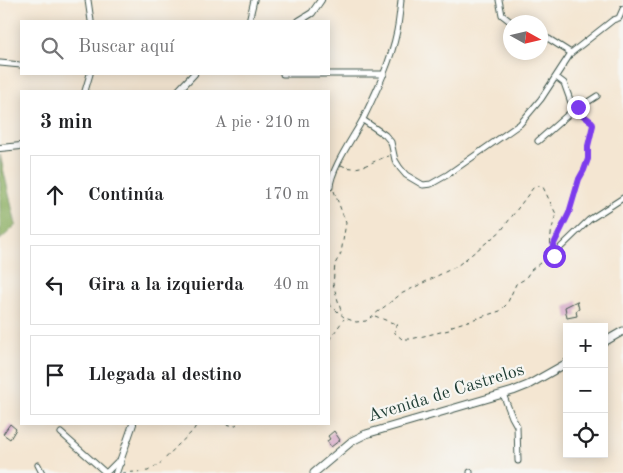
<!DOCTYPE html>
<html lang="es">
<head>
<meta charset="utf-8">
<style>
  body { margin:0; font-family:"Old Standard TT",serif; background:#f2f2f2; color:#202124 }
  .controls { position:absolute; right:15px; bottom:15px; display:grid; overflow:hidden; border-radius:0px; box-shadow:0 2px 12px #0003 }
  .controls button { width:45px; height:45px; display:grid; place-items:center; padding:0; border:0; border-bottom:1px solid #e0e0e0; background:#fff; color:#202124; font:25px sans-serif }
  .compass { position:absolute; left:503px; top:15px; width:45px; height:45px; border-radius:50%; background:#fff; box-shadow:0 2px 12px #0003; rotate:98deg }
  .stop { position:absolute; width:15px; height:15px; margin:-11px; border:4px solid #7c3aed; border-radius:50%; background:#fff }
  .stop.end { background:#7c3aed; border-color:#fff; box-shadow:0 1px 5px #0008 }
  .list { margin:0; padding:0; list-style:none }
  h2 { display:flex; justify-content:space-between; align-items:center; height:65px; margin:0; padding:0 20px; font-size:21px }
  h2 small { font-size:16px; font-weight:400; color:#757577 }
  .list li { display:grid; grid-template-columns:32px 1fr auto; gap:15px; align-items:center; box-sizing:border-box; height:80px; margin:0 10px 10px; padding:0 10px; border:1px solid #e0e0e0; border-radius:0px }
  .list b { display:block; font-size:19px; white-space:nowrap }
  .list em { font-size:16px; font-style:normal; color:#757577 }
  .icon { flex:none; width:28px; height:28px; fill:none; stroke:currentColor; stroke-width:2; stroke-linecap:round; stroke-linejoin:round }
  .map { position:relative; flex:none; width:623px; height:473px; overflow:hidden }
  .search { position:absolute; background:#fff; box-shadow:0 2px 12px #0003; left:20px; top:20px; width:310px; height:55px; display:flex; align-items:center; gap:12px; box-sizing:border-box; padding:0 18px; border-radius:0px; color:#757577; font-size:19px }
  .panel { position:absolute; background:#fff; box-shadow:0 2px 12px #0003; left:20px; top:90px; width:310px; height:335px; border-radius:0px }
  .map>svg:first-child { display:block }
  .forest { fill:#8caf63; stroke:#56764c }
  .building { fill:#d4a6c5 }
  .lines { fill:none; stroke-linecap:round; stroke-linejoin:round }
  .minor-casing { stroke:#3f564c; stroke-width:7 }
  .tertiary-casing { stroke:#3f564c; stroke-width:8 }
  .secondary-casing { stroke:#3f564c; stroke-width:9 }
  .path { stroke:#3f564c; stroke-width:1; stroke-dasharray:4 4; stroke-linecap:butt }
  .minor { stroke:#fff; stroke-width:5 }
  .tertiary { stroke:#fff; stroke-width:6 }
  .secondary { stroke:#fff; stroke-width:7 }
  .route { stroke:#7c3aed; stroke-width:6 }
  .labels { text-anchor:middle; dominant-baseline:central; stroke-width:4.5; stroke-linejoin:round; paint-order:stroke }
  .street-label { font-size:18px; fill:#1f3d34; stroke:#f6f6f2 }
</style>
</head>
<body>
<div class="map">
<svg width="623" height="473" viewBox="0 0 623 473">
  <rect width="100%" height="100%" fill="#f6f6f2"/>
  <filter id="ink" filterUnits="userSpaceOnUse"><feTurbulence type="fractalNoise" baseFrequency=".02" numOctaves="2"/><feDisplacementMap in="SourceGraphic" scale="10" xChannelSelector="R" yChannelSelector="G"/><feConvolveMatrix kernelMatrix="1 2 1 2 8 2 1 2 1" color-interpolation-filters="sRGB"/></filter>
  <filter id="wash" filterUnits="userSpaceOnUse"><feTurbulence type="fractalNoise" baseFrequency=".0096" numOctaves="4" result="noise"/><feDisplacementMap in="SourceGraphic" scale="20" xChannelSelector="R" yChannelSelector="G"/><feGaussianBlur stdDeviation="1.12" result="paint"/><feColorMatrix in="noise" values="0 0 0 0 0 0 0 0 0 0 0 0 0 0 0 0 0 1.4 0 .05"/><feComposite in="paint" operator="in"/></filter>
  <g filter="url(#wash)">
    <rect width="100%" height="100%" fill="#f4e6d2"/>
    <path class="forest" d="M0,155L16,225L0,240Z"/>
    <g id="blocks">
      <path class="building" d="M577,301L579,309L576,311L577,316L567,318L565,307Z
        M10,424L16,429L10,439L3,434Z
        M334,431L340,440L331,447L327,441L330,439L328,436Z"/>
    </g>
  </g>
  <g filter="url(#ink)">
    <use href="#blocks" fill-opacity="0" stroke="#3f564c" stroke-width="1"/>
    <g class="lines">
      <g class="minor-casing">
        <path id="minor" d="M88,0L91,21
          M499,0L502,15L511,22
          M249,21L254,0
          M540,37L549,39L571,53
          M0,63L21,65
          M283,74H384
          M85,91L90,74
          M573,108L583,105L597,96
          M363,120L385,135L391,142L395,160L400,168L406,175L423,185L431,184L447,175L520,124L541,99L571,53L613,20L619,18L623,9
          M538,141L571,112L573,108L564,83L556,77
          M330,187C331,168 355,135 364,117C377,90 391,61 397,31C399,21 400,10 401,0
          M561,247L589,220L623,198
          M503,394L512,417L517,426L518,461
          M61,433L106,473L117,462L121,463
          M38,465L42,473
          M470,472V473"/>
      </g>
      <g class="tertiary-casing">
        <path id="tertiary" d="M299,21L312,13L321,0
          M178,91L194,74
          M0,148L21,146
          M116,473L133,424"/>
      </g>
      <g class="secondary-casing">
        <path id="secondary" d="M604,342L623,331
          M314,473L352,441L366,434L513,391L528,385L567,363"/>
      </g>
      <path class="path" d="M341,165C359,174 372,160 389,156
        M334,191L346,223L341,253L335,264L333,284L342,314
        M551,249L569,213L579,179L584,170L588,159V146L593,125L591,122L579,112
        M329,304L345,318L356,322L366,321L401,294L457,266L501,231L533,188L542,185L556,214C552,229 547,241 554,256L558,251
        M375,316L398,325L394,328L395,333L402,339H411L449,330L452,326L500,311L507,304L516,284L525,279L531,270L544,260L553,256
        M329,340L344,319
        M227,424L234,426L237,424
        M122,473L148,471L162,462L177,446L193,431L197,424"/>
      <use href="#minor" class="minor"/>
      <use href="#tertiary" class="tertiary"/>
      <use href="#secondary" class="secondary"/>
    </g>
  </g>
  <g class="lines" filter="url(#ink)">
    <path class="route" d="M554,256L551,250L569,213L579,179L584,170L588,159V146L593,125L592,122L573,108L578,107"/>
  </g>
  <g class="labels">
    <g class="street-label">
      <text transform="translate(446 393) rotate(-17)">Avenida de Castrelos</text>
    </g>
  </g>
</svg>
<div class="controls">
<button>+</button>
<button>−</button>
<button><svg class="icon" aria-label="locate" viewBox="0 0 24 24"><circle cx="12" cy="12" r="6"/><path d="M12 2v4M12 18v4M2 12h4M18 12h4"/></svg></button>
</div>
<svg class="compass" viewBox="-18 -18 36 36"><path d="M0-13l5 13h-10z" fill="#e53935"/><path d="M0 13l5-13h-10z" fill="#757577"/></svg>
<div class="stop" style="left:554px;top:256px"></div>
<div class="stop end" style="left:578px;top:107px"></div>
<div class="search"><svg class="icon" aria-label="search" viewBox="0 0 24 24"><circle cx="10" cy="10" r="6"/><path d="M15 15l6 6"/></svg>Buscar aquí</div>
<section class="panel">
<h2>3 min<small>A pie · 210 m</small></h2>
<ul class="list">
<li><svg class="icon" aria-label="ahead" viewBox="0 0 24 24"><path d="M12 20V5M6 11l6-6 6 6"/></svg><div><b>Continúa</b></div><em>170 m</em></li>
<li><svg class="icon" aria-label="left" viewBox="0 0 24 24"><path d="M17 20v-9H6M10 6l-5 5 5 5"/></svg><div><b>Gira a la izquierda</b></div><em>40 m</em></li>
<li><svg class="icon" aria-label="arrive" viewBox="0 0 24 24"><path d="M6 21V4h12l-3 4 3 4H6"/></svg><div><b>Llegada al destino</b></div></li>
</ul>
</section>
</div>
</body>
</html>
